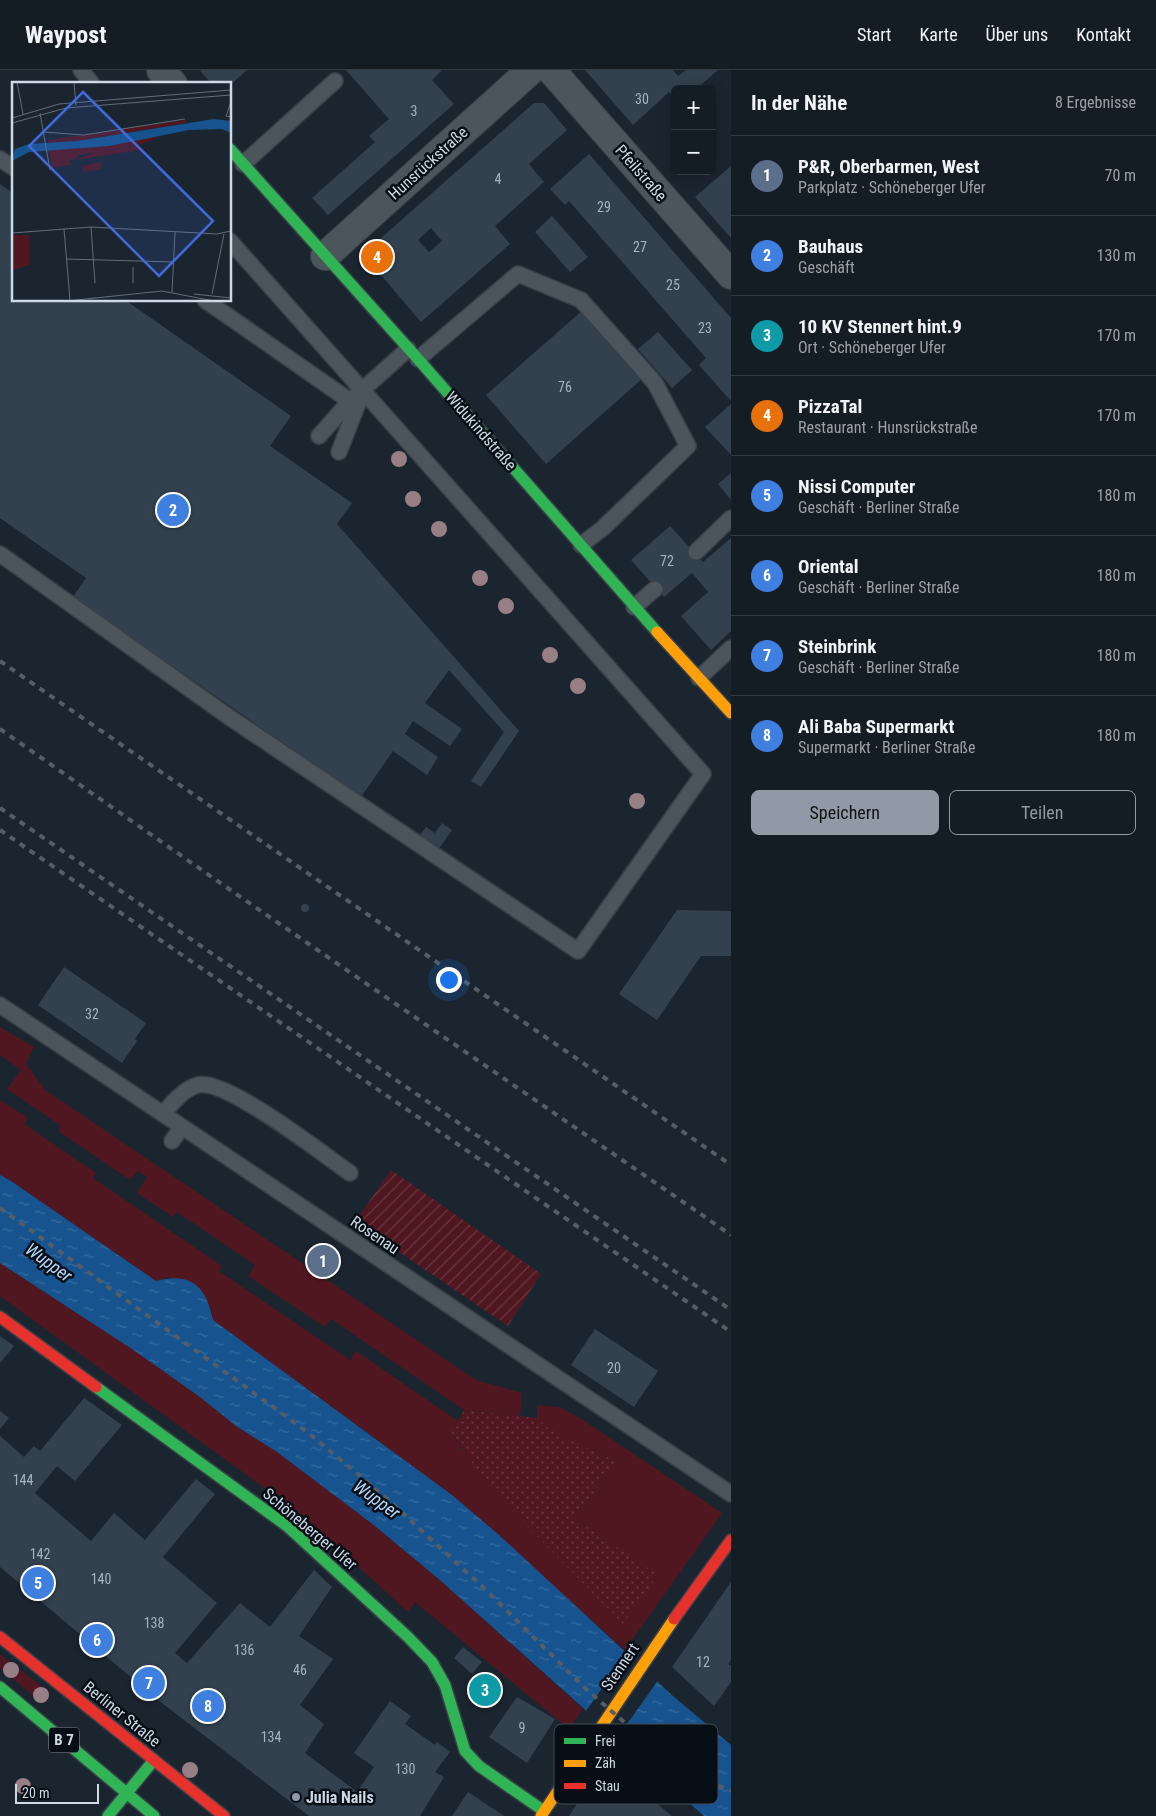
<!DOCTYPE html>
<html lang="de">
<head>
<meta charset="utf-8">
<style>
  body { margin:0; font-family:"Roboto Condensed",sans-serif; background:#212931; color:#f1f3f6 }
  .controls { position:absolute; right:15px; top:15px; display:grid; overflow:hidden; border-radius:8px; box-shadow:0 2px 12px #0003 }
  .controls button { width:45px; height:45px; display:grid; place-items:center; padding:0; border:0; border-bottom:1px solid #333a41; background:#141c24; color:#f1f3f6; font:25px sans-serif }
  .scale { position:absolute; left:15px; bottom:12px; width:84px; box-sizing:border-box; padding-left:5px; border:2px solid #ced9e6; border-top:0; font-size:14px; line-height:18px; white-space:nowrap; color:#ced9e6; -webkit-text-stroke:4px #070e16; paint-order:stroke }
  .you { position:absolute; left:448px; top:909px; width:18px; height:18px; margin:-12px; border:4px solid #fff; border-radius:50%; background:#1a73e8; box-shadow:0 0 0 8px #1a73e833 }
  .badge { display:grid; place-items:center; width:32px; height:32px; border-radius:50%; background:#8f9aa6; color:#fff; font-size:16px; font-weight:700 }
  .pin { position:absolute; translate:-50% -50%; border:2px solid #fff; box-shadow:0 1px 5px #0006 }
  .list { margin:0; padding:0; list-style:none }
  h2 { display:flex; justify-content:space-between; align-items:center; height:65px; margin:0; padding:0 20px; font-size:21px }
  h2 small { font-size:16px; font-weight:400; color:#9da1a6 }
  .list li { display:grid; grid-template-columns:32px 1fr auto; gap:15px; align-items:center; box-sizing:border-box; height:80px; padding:0 20px; border-top:1px solid #333a41 }
  .list b { display:block; font-size:19px; white-space:nowrap }
  .list p { margin:0; font-size:16px; white-space:nowrap; color:#9da1a6 }
  .list em { font-size:16px; font-style:normal; color:#9da1a6 }
  .actions { display:flex; gap:10px; padding:15px 20px }
  .actions a { flex:1; padding:11px 0; border:1px solid #8f9aa6; border-radius:8px; text-align:center; font-size:18px; color:#8f9aa6 }
  .actions .main { background:#8f9aa6; color:#111 }
  .map { position:relative; flex:none; width:731px; height:1746px; overflow:hidden }
  header { display:flex; align-items:center; gap:30px; box-sizing:border-box; height:70px; padding:0 25px; background:#141c24; border-bottom:1px solid #333a41 }
  header strong { font-size:24px }
  nav { display:flex; gap:28px; margin-inline-start:auto; font-size:18px }
  main { display:flex }
  aside { flex:1; background:#141c24 }
  .map>svg:first-child { display:block }
  .grass { fill:#511721 }
  .park { fill:url(#park-dots) }
  .garden { fill:url(#garden-furrows) }
  .water { fill:url(#water-ripples) }
  .pier { fill:#1b2530 }
  .building { fill:#33414f; fill-rule:evenodd }
  .lines { fill:none; stroke-linecap:round; stroke-linejoin:round }
  .lane-casing { stroke:#383f48; stroke-width:18 }
  .street-casing { stroke:#383f48; stroke-width:30 }
  .fast-casing { stroke:#383f48; stroke-width:14 }
  .slow-casing { stroke:#383f48; stroke-width:14 }
  .jam-casing { stroke:#383f48; stroke-width:14 }
  .lane { stroke:#4d555c; stroke-width:15 }
  .street { stroke:#4d555c; stroke-width:28 }
  .fast { stroke:#30b455; stroke-width:11 }
  .slow { stroke:#ff9f0a; stroke-width:11 }
  .jam { stroke:#e5322d; stroke-width:11 }
  .rail { stroke:#565d66; stroke-width:4; stroke-dasharray:6 6; stroke-linecap:butt }
  .tree { fill:#987f85 }
  .poi-dot { fill:#8f9aa6; stroke:#070e16; stroke-width:2 }
  .labels { text-anchor:middle; dominant-baseline:central; stroke-width:5; stroke-linejoin:round; paint-order:stroke }
  .number-label { font-size:14px; fill:#a7b3c0 }
  .shield { fill:#070e16; stroke:#929ca8; stroke-width:1 }
  .shield-label { font-size:15px; font-weight:bold; fill:#ced9e6 }
  .street-label { font-size:16px; fill:#ced9e6; stroke:#070e16 }
  .poi-label { font-size:16px; font-weight:bold; fill:#ced9e6; stroke:#070e16; text-anchor:start }
  .water-label { font-size:18px; font-style:italic; fill:#b6d6fa; stroke:#070e16 }
  .inset-road { fill:none; stroke:#636d79; stroke-width:1 }
  .view { fill:#406adb; fill-opacity:0.15; stroke:#406adb; stroke-width:2.5 }
  .inset-edge { fill:none; stroke:#ced9e6; stroke-width:2.5 }
  .key { fill:#070e16; stroke:#434b54; stroke-width:1 }
  .key-label { font-size:14px; fill:#ced9e6 }
</style>
</head>
<body>
<header>
<strong>Waypost</strong>
<nav><a>Start</a><a>Karte</a><a>Über uns</a><a>Kontakt</a></nav>
</header>
<main>
<div class="map">
<svg width="731" height="1746" viewBox="0 0 731 1746">
  <defs>
    <pattern id="park-dots" width="8" height="8" patternUnits="userSpaceOnUse" patternTransform="scale(1.25)"><rect width="8" height="8" fill="#511721"/><path d="M2 2h.1M6 6h.1" fill="none" stroke="#693841" stroke-width="1.8" stroke-linecap="round"/></pattern>
    <pattern id="garden-furrows" width="10" height="10" patternUnits="userSpaceOnUse" patternTransform="scale(1.25)"><rect width="10" height="10" fill="#511721"/><path d="M-1 1l2-2M0 10L10 0M9 11l2-2" fill="none" stroke="#693841"/></pattern>
    <pattern id="water-ripples" width="26" height="14" patternUnits="userSpaceOnUse" patternTransform="scale(1.25)"><rect width="26" height="14" fill="#17548f"/><path d="M2 4q2-2 4 0t4 0M15 11q2-2 4 0t4 0" fill="none" stroke="#386c9f"/></pattern>
  </defs>
  <rect width="100%" height="100%" fill="#1b2530"/>
  <path class="grass" d="M0,957L34,977L26,994L45,1020L476,1310L522,1323L520,1346L464,1340L331,1249L325,1257L248,1206L255,1195L177,1142L173,1147L137,1123L147,1107L138,1101L130,1110L58,1061L61,1056L7,1019L21,1000L0,985Z
    M0,1030L28,1048L24,1054L96,1103L93,1108L222,1196L219,1201L350,1290L356,1281L458,1351L451,1363L464,1381L622,1553L657,1505L575,1449L616,1391L555,1364L537,1348V1335L559,1337L580,1348L722,1443L625,1580L557,1520L499,1465L452,1425L213,1250L211,1238L168,1207L156,1211L11,1111L0,1105Z
    M0,1193L132,1279L200,1327L236,1356L277,1382L375,1456L441,1511L583,1639L569,1659L415,1532L408,1542L303,1446L0,1226Z
    M0,1584L50,1623L42,1633L0,1598Z"/>
  <path class="park" d="M464,1340L537,1348L556,1364L616,1391L575,1449L658,1505L623,1554L484,1412L465,1381L451,1363Z"/>
  <path class="garden" d="M391,1100L541,1204L508,1256L355,1152Z"/>
  <path class="water" d="M0,1105L11,1111L156,1211C191,1202 206,1216 213,1250L452,1425L499,1465L673,1626L731,1675V1746H704L441,1511L375,1456L277,1382L236,1356L200,1327L132,1279L0,1193Z"/>
  <path class="pier" d="M629,1580L659,1609L615,1671L584,1644Z"/>
  <path class="building" d="M202,0H247L230,15L212,14L200,1Z
    M346,0H442L432,10L454,34L328,145L312,128L375,72L369,66L389,49Z
    M585,0H673L678,6L686,0H718L696,19H675V29L669,22L633,55Z
    M534,33H544L567,60L529,94L544,112L495,156L510,174L421,252L363,184ZM431,158L442,171L429,182L418,170Z
    M589,84L731,248V331L699,295L706,288L569,131L565,135L550,119Z
    M731,96V168L695,127Z
    M0,114L14,124V230H129L128,232L291,346L270,376L352,433L337,454L519,661L481,717L471,711L504,662L449,600L425,633L462,659L450,676L413,651L405,664L438,687L427,705L393,681L361,727L73,527L86,508L0,448Z
    M552,146L588,187L570,202L535,162Z
    M583,240L643,308L546,394L486,325Z
    M658,262L692,300L672,318L638,279Z
    M731,334V385L705,357Z
    M731,403V430L718,414Z
    M670,456L703,492L731,468V561L711,580L681,546L708,522L692,503L664,527L631,490Z
    M387,742L420,765L426,757L435,763L442,753L452,760L438,780L386,744Z
    M301 838a4 4 0 1 1 8 0a4 4 0 1 1-8 0Z
    M677,840L731,841V886H701L657,950L619,924Z
    M64,897L146,953L135,969L137,971L122,993L38,935Z
    M595,1259L658,1301L634,1337L571,1295Z
    M0,1266L14,1276L0,1293Z
    M84,1328L122,1355L75,1411L57,1396L35,1423L91,1471L114,1443L145,1470L196,1409L215,1424L163,1487L217,1533L175,1583L187,1593L240,1533L270,1557L314,1500L332,1517L299,1566L333,1589L300,1635L324,1654L305,1683L357,1722L374,1697L354,1683L390,1631L411,1646L405,1654L435,1675L437,1672L450,1682L435,1702L444,1707L420,1746H309L158,1630L0,1497V1366L24,1387L34,1376L40,1381Z
    M0,1341L9,1348L0,1359Z
    M731,1512V1590L728,1594L731,1596V1612L714,1636L672,1597Z
    M463,1577L482,1592L472,1604L454,1588Z
    M482,1602L502,1615L488,1637L468,1625Z
    M517,1627L555,1649L527,1693L489,1667Z
    M606,1691L644,1723L672,1746H569Z
    M468,1722L504,1746H452Z"/>
  <g class="lines">
    <g class="lane-casing">
      <path id="lane" d="M81,0L92,14
        M0,89L14,98
        M243,94L335,11
        M205,230L350,331L408,279
        M418,289L518,204L581,230L655,313L688,376L603,458L581,475
        M319,366L350,331
        M339,382L362,323
        M696,482L731,448
        M0,484L229,647L578,881L703,704L230,171
        M634,537L655,519
        M699,608L731,578
        M0,935L731,1424
        M163,1044C171,1034 185,1018 198,1015C226,1008 324,1085 350,1103
        M172,1071L182,1057"/>
    </g>
    <g class="street-casing">
      <path id="street" d="M161,0L173,14
        M551,0L731,205
        M325,186L531,0"/>
    </g>
    <g class="fast-casing">
      <path id="fast" d="M230,79L418,289L657,562
        M96,1317L287,1456L408,1567L432,1592L445,1615L465,1681L479,1696L544,1741
        M0,1617L154,1746
        M108,1746L154,1690"/>
    </g>
    <g class="slow-casing">
      <path id="slow" d="M657,562L731,643
        M541,1746L674,1549"/>
    </g>
    <g class="jam-casing">
      <path id="jam" d="M0,1247L96,1317
        M674,1549L731,1470
        M0,1567L224,1746"/>
    </g>
    <use href="#lane" class="lane"/>
    <use href="#street" class="street"/>
    <use href="#fast" class="fast"/>
    <use href="#slow" class="slow"/>
    <use href="#jam" class="jam"/>
    <path class="rail" d="M0,591L731,1095
      M0,659L229,819L731,1165
      M0,738L731,1240
      M0,760L731,1262
      M0,1138L306,1361L385,1427L487,1521L587,1620L645,1670L697,1706L731,1721"/>
  </g>
  <g class="tree">
    <circle cx="399" cy="389" r="8"/>
    <circle cx="413" cy="429" r="8"/>
    <circle cx="439" cy="459" r="8"/>
    <circle cx="480" cy="508" r="8"/>
    <circle cx="506" cy="536" r="8"/>
    <circle cx="550" cy="585" r="8"/>
    <circle cx="578" cy="616" r="8"/>
    <circle cx="637" cy="731" r="8"/>
    <circle cx="11" cy="1600" r="8"/>
    <circle cx="41" cy="1625" r="8"/>
    <circle cx="190" cy="1700" r="8"/>
    <circle cx="23" cy="1716" r="8"/>
  </g>
  <circle class="poi-dot" cx="296" cy="1727" r="5"/>
  <g class="labels">
    <g class="number-label">
      <text x="642" y="29">30</text>
      <text x="414" y="41">3</text>
      <text x="498" y="109">4</text>
      <text x="604" y="137">29</text>
      <text x="640" y="177">27</text>
      <text x="673" y="215">25</text>
      <text x="705" y="258">23</text>
      <text x="565" y="317">76</text>
      <text x="667" y="491">72</text>
      <text x="92" y="944">32</text>
      <text x="614" y="1298">20</text>
      <text x="23" y="1410">144</text>
      <text x="40" y="1484">142</text>
      <text x="101" y="1509">140</text>
      <text x="154" y="1553">138</text>
      <text x="244" y="1580">136</text>
      <text x="703" y="1592">12</text>
      <text x="300" y="1600">46</text>
      <text x="522" y="1658">9</text>
      <text x="271" y="1667">134</text>
      <text x="405" y="1699">130</text>
    </g>
    <rect class="shield" x="49" y="1657.5" width="30" height="25" rx="4"/>
    <g class="shield-label">
      <text x="64" y="1670">B 7</text>
    </g>
    <g class="street-label">
      <text transform="translate(428 93) rotate(-42)">Hunsrückstraße</text>
      <text transform="translate(641 103) rotate(49)">Pfeilstraße</text>
      <text transform="translate(481 361) rotate(49)">Widukindstraße</text>
      <text transform="translate(375 1165) rotate(34)">Rosenau</text>
      <text transform="translate(310 1459) rotate(40)">Schöneberger Ufer</text>
      <text transform="translate(620 1597) rotate(-56)">Stennert</text>
      <text transform="translate(122 1644) rotate(39)">Berliner Straße</text>
    </g>
    <g class="poi-label">
      <text x="306" y="1727">Julia Nails</text>
    </g>
    <g class="water-label">
      <text transform="translate(49 1192) rotate(36)">Wupper</text>
      <text transform="translate(377 1429) rotate(36)">Wupper</text>
    </g>
  </g>
  <g transform="translate(12 12)">
    <rect width="219" height="219" fill="#1b2530"/>
    <path d="M173,38L175,41L65,59L36,61V58ZM143,53L145,56L127,63L67,73L60,70L51,74L60,82L40,86L37,68ZM125,64L134,67L63,78L84,70ZM0,153H17L18,183L0,188Z" fill="#511721"/>
    <path d="M39,70H60L67,74L52,82L51,75L40,76Z" fill="#511721"/>
    <path d="M89,80L90,87L71,90L70,84Z" fill="#511721"/>
    <path d="M202,37L219,39V51L210,47L177,48L97,64L17,70L0,79L3,67L17,62L65,59Z" fill="#17548f"/>
    <path class="inset-road" d="M5,0L11,32M62,0L64,23M219,20L214,34L219,35M28,31L38,88M0,36L47,22L219,8M0,41L54,26L219,13M31,50L72,53L173,37M79,145L83,201M52,147L58,218M0,151L79,145L205,152L219,149M54,177L162,180M121,201V185M160,210L163,150M182,212L219,216M200,212L212,152M55,219L150,209L202,219"/>
    <path class="view" d="M71,10L201,139L147,194L17,64Z"/>
    <rect width="219" height="219" class="inset-edge"/>
  </g>
  <rect x="554" y="1654" width="164" height="80" rx="8" class="key"/>
  <rect x="564" y="1668" width="22" height="6" fill="#30b455"/>
  <rect x="564" y="1690" width="22" height="7" fill="#ff9f0a"/>
  <rect x="564" y="1713" width="22" height="6" fill="#e5322d"/>
  <g class="key-label">
    <text x="595" y="1676">Frei</text>
    <text x="595" y="1698">Zäh</text>
    <text x="595" y="1721">Stau</text>
  </g>
</svg>
<div class="controls">
<button>+</button>
<button>−</button>
</div>
<div class="scale">20 m</div>
<div class="you"></div>
<div class="pin badge" style="left:323px;top:1191px;background:#5c6f8a">1</div>
<div class="pin badge" style="left:173px;top:440px;background:#3f7fe0">2</div>
<div class="pin badge" style="left:485px;top:1620px;background:#0f9aa8">3</div>
<div class="pin badge" style="left:377px;top:187px;background:#e8710a">4</div>
<div class="pin badge" style="left:38px;top:1513px;background:#3f7fe0">5</div>
<div class="pin badge" style="left:97px;top:1570px;background:#3f7fe0">6</div>
<div class="pin badge" style="left:149px;top:1613px;background:#3f7fe0">7</div>
<div class="pin badge" style="left:208px;top:1636px;background:#3f7fe0">8</div>
</div>
<aside>
<h2>In der Nähe<small>8 Ergebnisse</small></h2>
<ul class="list">
<li><span class="badge" style="background:#5c6f8a">1</span><div><b>P&amp;R, Oberbarmen, West</b><p>Parkplatz · Schöneberger Ufer</p></div><em>70 m</em></li>
<li><span class="badge" style="background:#3f7fe0">2</span><div><b>Bauhaus</b><p>Geschäft</p></div><em>130 m</em></li>
<li><span class="badge" style="background:#0f9aa8">3</span><div><b>10 KV Stennert hint.9</b><p>Ort · Schöneberger Ufer</p></div><em>170 m</em></li>
<li><span class="badge" style="background:#e8710a">4</span><div><b>PizzaTal</b><p>Restaurant · Hunsrückstraße</p></div><em>170 m</em></li>
<li><span class="badge" style="background:#3f7fe0">5</span><div><b>Nissi Computer</b><p>Geschäft · Berliner Straße</p></div><em>180 m</em></li>
<li><span class="badge" style="background:#3f7fe0">6</span><div><b>Oriental</b><p>Geschäft · Berliner Straße</p></div><em>180 m</em></li>
<li><span class="badge" style="background:#3f7fe0">7</span><div><b>Steinbrink</b><p>Geschäft · Berliner Straße</p></div><em>180 m</em></li>
<li><span class="badge" style="background:#3f7fe0">8</span><div><b>Ali Baba Supermarkt</b><p>Supermarkt · Berliner Straße</p></div><em>180 m</em></li>
</ul>
<div class="actions"><a class="main">Speichern</a><a>Teilen</a></div>
</aside>
</main>
</body>
</html>
